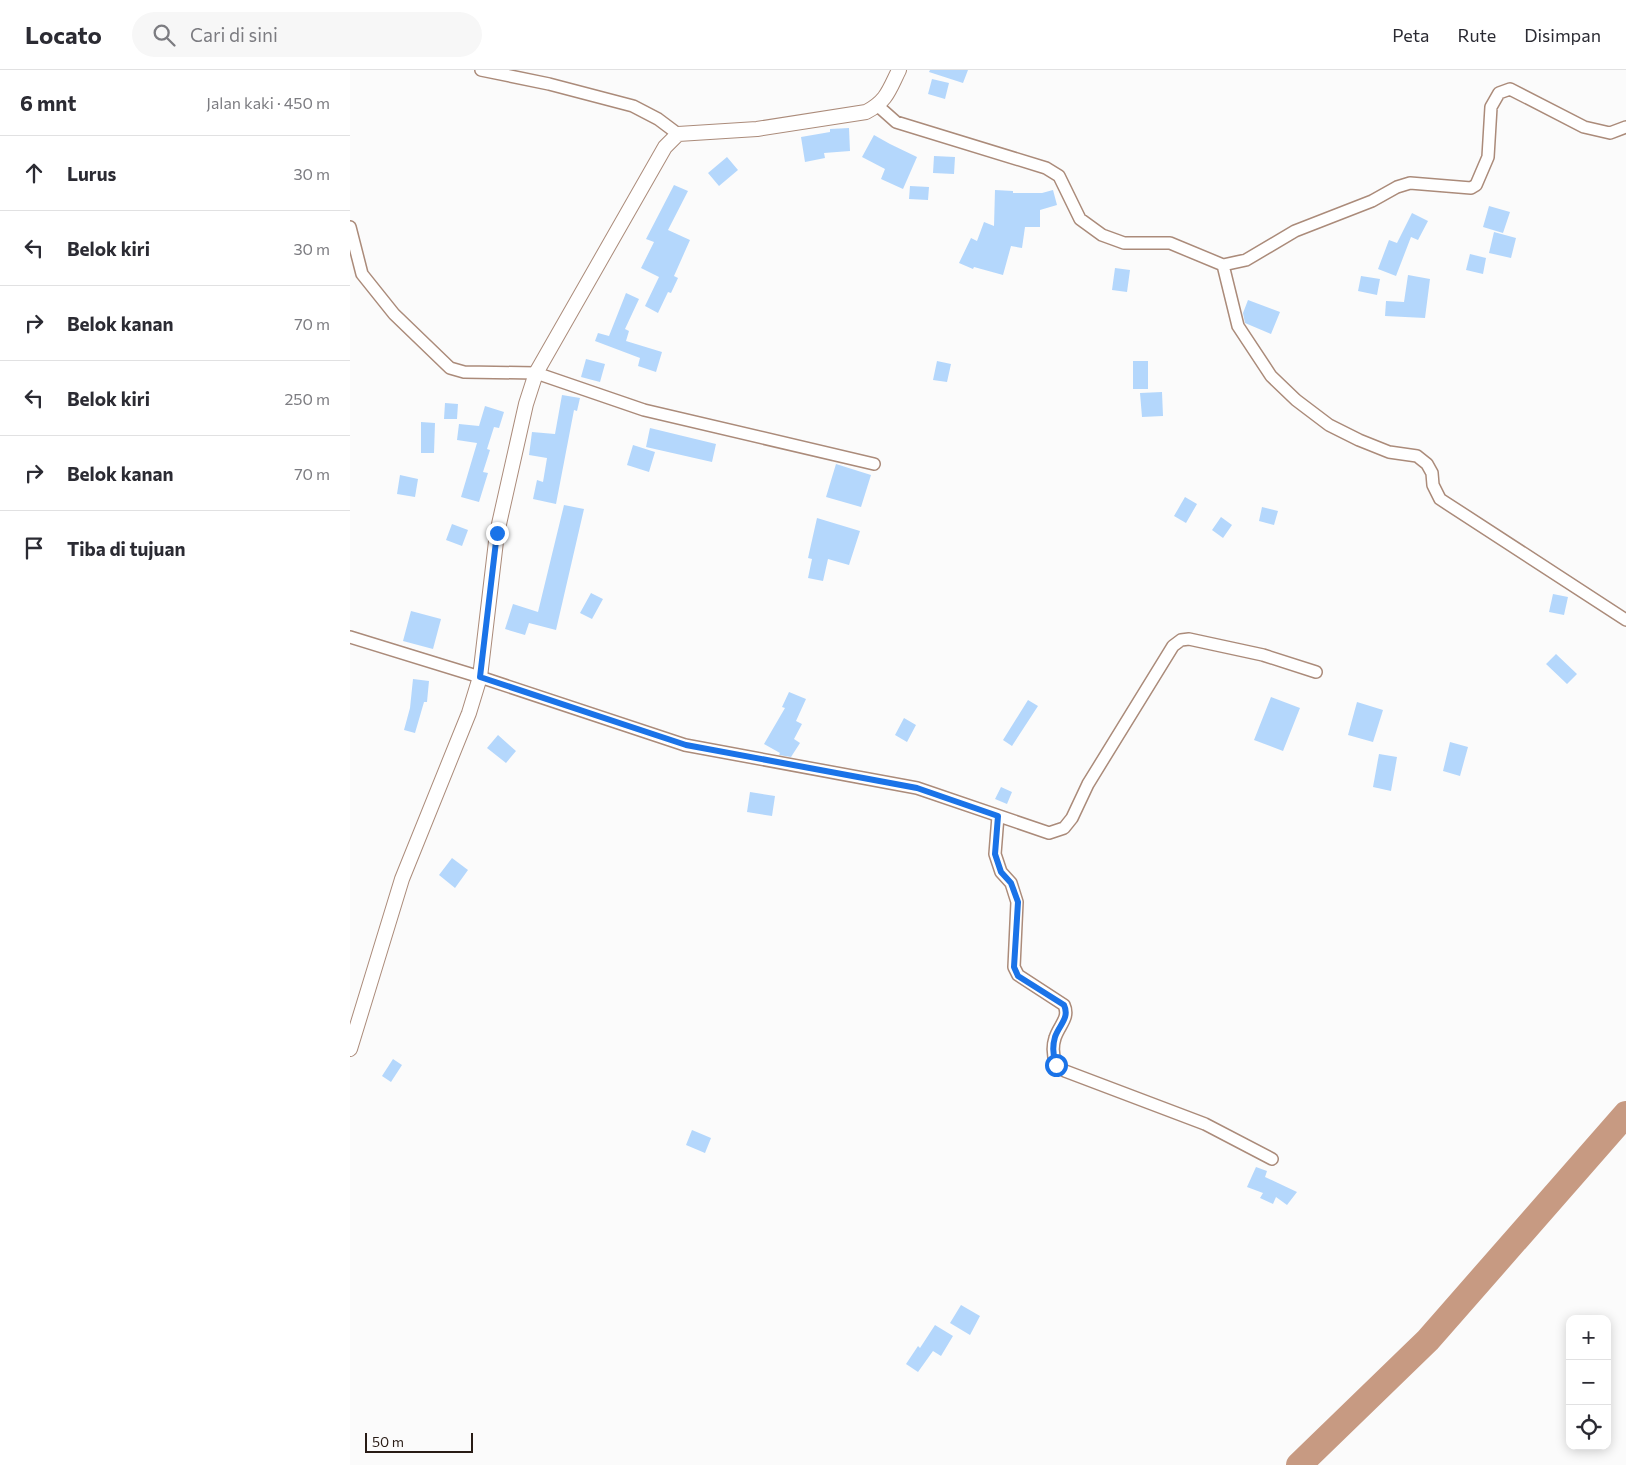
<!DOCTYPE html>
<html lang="id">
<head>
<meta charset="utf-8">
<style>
  body { margin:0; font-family:Commissioner,sans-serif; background:#f7f7f7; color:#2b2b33 }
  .controls { position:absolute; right:15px; bottom:15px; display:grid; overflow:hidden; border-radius:10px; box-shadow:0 2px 12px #0003 }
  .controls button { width:45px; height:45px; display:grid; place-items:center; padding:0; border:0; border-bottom:1px solid #e1e1e2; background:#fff; color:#2b2b33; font:25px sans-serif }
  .scale { position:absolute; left:15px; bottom:12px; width:108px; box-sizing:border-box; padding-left:5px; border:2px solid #281b15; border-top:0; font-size:14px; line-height:18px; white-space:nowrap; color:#281b15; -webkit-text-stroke:4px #fbfbfb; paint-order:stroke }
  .stop { position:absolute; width:15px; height:15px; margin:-11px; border:4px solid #1a73e8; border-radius:50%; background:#fff }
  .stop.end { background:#1a73e8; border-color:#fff; box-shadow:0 1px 5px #0008 }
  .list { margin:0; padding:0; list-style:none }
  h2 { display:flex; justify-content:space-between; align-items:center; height:65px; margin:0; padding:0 20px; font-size:21px }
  h2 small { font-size:16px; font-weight:400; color:#7c7c81 }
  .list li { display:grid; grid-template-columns:32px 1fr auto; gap:15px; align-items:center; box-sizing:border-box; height:75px; padding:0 20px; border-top:1px solid #e1e1e2 }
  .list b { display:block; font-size:19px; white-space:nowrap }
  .list em { font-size:16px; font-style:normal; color:#7c7c81 }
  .icon { flex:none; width:28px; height:28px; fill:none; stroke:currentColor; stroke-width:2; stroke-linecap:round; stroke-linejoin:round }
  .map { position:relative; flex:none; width:1276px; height:1395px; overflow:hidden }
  header { display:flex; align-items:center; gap:30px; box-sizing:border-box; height:70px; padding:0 25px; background:#fff; border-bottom:1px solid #e1e1e2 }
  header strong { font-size:24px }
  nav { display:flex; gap:28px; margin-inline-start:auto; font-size:18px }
  .search { width:350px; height:45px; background:#f7f7f7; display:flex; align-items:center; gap:12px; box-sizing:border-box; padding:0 18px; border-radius:28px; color:#7c7c81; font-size:19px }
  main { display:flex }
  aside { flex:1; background:#fff }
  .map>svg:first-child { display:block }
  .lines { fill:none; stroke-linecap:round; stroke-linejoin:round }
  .river { stroke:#c79a82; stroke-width:26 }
  .building { fill:#b4d7fc }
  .minor-casing { stroke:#ab8b7a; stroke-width:14 }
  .tertiary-casing { stroke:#ab8b7a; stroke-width:16 }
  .minor { stroke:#fff; stroke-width:11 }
  .tertiary { stroke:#fff; stroke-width:14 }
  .route { stroke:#1a73e8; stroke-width:6 }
</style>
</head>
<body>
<header>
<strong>Locato</strong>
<div class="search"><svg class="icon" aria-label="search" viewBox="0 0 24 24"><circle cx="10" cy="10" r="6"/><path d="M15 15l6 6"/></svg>Cari di sini</div>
<nav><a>Peta</a><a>Rute</a><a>Disimpan</a></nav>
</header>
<main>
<aside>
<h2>6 mnt<small>Jalan kaki · 450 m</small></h2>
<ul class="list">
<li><svg class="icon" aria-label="ahead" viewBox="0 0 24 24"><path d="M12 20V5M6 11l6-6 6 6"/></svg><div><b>Lurus</b></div><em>30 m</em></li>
<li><svg class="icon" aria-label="left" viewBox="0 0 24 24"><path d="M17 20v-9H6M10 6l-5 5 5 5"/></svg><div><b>Belok kiri</b></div><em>30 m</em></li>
<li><svg class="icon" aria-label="right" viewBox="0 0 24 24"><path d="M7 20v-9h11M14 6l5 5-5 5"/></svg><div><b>Belok kanan</b></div><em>70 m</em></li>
<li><svg class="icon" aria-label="left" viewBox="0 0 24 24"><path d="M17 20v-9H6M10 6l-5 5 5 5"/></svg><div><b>Belok kiri</b></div><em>250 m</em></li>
<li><svg class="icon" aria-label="right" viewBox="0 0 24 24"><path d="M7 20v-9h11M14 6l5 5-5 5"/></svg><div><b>Belok kanan</b></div><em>70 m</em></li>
<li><svg class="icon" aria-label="arrive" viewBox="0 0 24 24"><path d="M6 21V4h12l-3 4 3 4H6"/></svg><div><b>Tiba di tujuan</b></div></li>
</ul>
</aside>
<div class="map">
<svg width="1276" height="1395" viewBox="0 0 1276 1395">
  <rect width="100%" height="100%" fill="#fbfbfb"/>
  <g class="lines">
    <path class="river" d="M949,1395L1078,1270L1276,1044"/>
  </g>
  <path class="building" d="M580,0H618L613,13L579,2Z
    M582,9L599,13L595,29L578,24Z
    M499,58L500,81L474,83L475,88L455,92L451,67L480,62V59Z
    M524,65L540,74L567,87L553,119L531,109L535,99L512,87Z
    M584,86L605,87L604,104L583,103Z
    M377,87L388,100L369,116L358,103Z
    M324,115L338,121L318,160L340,170L324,206L328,208L321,223L318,222L308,243L295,236L309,207L291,198L304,172L296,169Z
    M560,116L579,117L578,130L559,129Z
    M645,120L663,121V123H692L703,120L707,135L690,140V157H675L672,178L661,176L653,205L624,197L623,199L609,193L621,168L627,171L634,152L644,156Z
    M1139,136L1160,142L1153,163L1133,157Z
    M1062,143L1078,151L1068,170L1061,167L1046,206L1028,199L1039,170L1047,173Z
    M1144,162L1166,168L1161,188L1139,183Z
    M1120,184L1136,188L1133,204L1116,200Z
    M765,198L780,200L777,222L762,220Z
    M1058,205L1080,209L1075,248L1035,246L1036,231L1054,232Z
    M1011,206L1030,209L1027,225L1008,221Z
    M276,223L289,229L275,259L279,261L276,271L312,282L306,302L288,296L290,288L245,271L248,263L259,266Z
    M898,230L930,242L921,264L895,253L893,243Z
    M236,289L255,294L250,312L231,307Z
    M587,291L601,294L597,312L583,310Z
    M783,291H798V319H783Z
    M812,322L813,346L792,347L790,323Z
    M212,325L230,328L227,341L224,340L206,434L183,429L187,410L193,412L197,388L179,385L182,362L205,364Z
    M95,333L108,334L107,349H94Z
    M135,336L154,342L149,358L144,357L137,379L140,380L133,402L138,403L129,432L111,427L127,373L107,370L109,354L129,356Z
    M71,352L85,353L84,383H71Z
    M300,358L366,374L362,392L296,377Z
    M283,375L305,382L299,402L277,395Z
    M486,394L521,405L511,437L476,427Z
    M50,405L68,409L65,427L47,424Z
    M835,427L847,434L836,453L824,446Z
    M214,435L234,439L206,560L179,553L175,565L155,559L163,534L188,542Z
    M912,437L928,441L924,455L909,451Z
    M871,447L882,455L873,468L862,460Z
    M467,448L510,461L499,495L478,489L473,511L458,508L462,489L458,488Z
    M102,454L118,460L112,476L96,470Z
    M241,523L253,529L242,549L230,543Z
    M1203,524L1218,527L1214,545L1199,542Z
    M61,541L91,549L83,579L53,571Z
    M1206,584L1227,604L1217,614L1196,594Z
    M63,609L79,611L77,632H74L65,663L54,660L60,638Z
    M439,622L456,629L446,651L452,654L444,669L450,673L441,687L429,685L430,683L414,674L435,638L432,637Z
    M921,627L950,638L933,681L904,670Z
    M678,630L688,636L662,676L653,670Z
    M1007,632L1033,640L1023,672L998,665Z
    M554,648L566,655L557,672L545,665Z
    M148,665L166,681L156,693L137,678Z
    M1100,672L1118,677L1110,706L1093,701Z
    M1029,684L1047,687L1041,721L1023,717Z
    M651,717L662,722L657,734L645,729Z
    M400,722L425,726L422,746L397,742Z
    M102,788L118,800L105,818L89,805Z
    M43,989L52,995L41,1012L32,1006Z
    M342,1060L361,1068L355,1083L336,1075Z
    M906,1097L917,1101L915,1107L947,1122L937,1135L926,1127L923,1134L910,1128L913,1123L897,1117Z
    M611,1235L630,1246L620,1265L600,1253Z
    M585,1255L603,1266L591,1286L583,1281L568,1302L556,1294L568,1276L570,1278Z"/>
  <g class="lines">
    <g class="minor-casing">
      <path id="minor" d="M131,0L199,14L283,36L308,49L328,64
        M528,36L546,52L696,98L709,106L730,149L752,165L774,173H820L873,195L896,190L945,161L1022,131L1047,117L1060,113L1121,118L1126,115L1138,87L1141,37L1149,23L1160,19L1234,57L1260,63L1276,57
        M0,157L12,204L44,244L100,298L114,302L186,303L294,340L524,394
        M873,195L888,256L921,306L946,330L979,355L1009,370L1039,382L1067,386L1077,394L1082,403L1083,415L1090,429L1276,550
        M0,567L130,607L335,675L567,718L699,763L714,758L722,748L738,714L823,576L831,570L839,569L913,585L966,602
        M648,746L645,784L651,802L661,813L667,832L664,897L668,905L714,935C720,948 709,955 705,968C702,977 703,986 706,995L715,1001L855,1054L922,1089"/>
    </g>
    <g class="tertiary-casing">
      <path id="tertiary" d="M0,979L52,809L119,643L130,607L147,463L176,334L186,303L315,77L328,64L407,59L516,42C537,31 539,20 549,0"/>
    </g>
    <use href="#minor" class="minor"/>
    <use href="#tertiary" class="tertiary"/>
  </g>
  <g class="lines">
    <path class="route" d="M147,463L130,607L336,675L567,718L648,746L645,784L651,802L661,813L668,832L664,897L668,906L714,935C720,948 709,955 705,967C702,977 703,986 706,995"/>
  </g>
</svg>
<div class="controls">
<button>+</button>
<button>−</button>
<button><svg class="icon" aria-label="locate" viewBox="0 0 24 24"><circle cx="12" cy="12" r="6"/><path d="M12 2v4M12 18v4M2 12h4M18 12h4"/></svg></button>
</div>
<div class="scale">50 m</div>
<div class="stop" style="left:706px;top:995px"></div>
<div class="stop end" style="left:147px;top:463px"></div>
</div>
</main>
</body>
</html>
